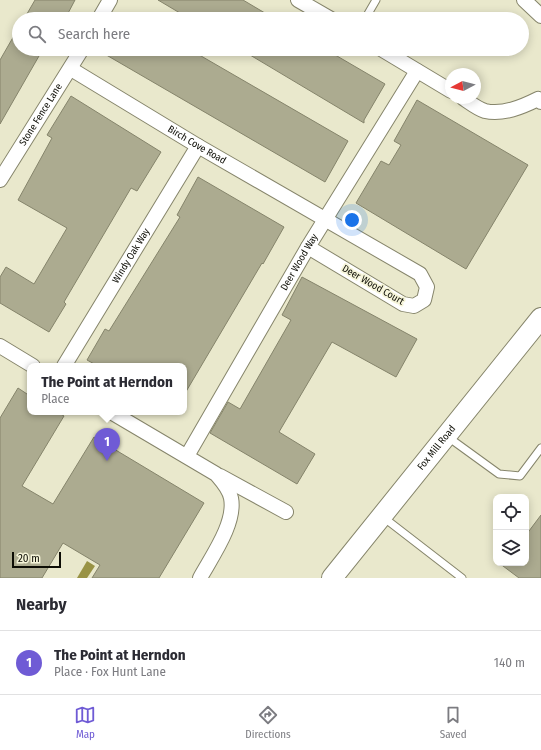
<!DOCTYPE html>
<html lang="en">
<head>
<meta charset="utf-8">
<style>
  body { margin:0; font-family:"Fira Sans Condensed",sans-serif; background:#f7f7f7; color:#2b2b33 }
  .controls { position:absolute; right:12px; bottom:12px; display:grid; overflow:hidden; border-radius:8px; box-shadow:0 2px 10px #0003 }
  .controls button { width:36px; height:36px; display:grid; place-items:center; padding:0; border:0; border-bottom:1px solid #e1e1e2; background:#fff; color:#2b2b33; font:20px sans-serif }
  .compass { position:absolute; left:445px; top:68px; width:36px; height:36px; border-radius:50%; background:#fff; box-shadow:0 2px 10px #0003; rotate:263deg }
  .scale { position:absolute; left:12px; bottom:10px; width:49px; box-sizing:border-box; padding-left:4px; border:2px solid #0d0d05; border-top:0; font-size:11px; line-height:14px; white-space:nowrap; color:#0d0d05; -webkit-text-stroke:3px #f6f5d9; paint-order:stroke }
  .you { position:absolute; left:352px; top:220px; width:14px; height:14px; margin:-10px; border:3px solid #fff; border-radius:50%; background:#1a73e8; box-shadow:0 0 0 6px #1a73e833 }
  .badge { display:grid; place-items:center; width:26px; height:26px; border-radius:50%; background:#6f5bd5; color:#fff; font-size:13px; font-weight:700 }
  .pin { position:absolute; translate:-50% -33px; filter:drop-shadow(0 1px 2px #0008) }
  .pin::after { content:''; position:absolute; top:21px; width:14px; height:12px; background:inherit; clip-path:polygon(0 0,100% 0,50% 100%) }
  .popup { position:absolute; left:27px; top:363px; width:160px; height:52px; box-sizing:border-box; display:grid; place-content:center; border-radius:8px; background:#fff; filter:drop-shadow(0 1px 3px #0005); font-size:13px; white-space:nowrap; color:#7c7c81 }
  .popup b { font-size:15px; color:#2b2b33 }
  .popup::after { content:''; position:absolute; left:50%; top:100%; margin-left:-8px; border:8px solid transparent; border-top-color:#fff }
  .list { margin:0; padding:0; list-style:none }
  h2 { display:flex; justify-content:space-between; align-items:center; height:52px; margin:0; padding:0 16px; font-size:17px }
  h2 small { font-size:13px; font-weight:400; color:#7c7c81 }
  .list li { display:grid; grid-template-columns:26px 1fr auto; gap:12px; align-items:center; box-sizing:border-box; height:64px; padding:0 16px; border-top:1px solid #e1e1e2 }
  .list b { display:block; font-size:15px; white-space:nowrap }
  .list p { margin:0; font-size:13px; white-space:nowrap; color:#7c7c81 }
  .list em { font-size:13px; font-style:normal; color:#7c7c81 }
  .icon { flex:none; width:22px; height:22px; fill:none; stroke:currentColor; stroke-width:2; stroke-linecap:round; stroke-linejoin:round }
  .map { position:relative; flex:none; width:541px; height:578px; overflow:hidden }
  .search { position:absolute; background:#fff; box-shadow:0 2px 10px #0003; left:12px; right:12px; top:12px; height:44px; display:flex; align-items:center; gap:10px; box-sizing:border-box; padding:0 14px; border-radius:22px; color:#7c7c81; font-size:15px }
  .sheet { height:116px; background:#fff }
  nav { display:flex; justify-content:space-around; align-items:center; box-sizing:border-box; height:56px; border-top:1px solid #e1e1e2; background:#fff; font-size:11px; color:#7c7c81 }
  nav a { display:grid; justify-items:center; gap:2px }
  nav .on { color:#6f5bd5 }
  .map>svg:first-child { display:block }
  .water { fill:#999345 }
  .building { fill:#acab90; stroke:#85846b }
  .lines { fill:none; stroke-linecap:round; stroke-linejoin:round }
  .lane-casing { stroke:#86856b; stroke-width:9 }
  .street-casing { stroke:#86856b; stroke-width:16 }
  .secondary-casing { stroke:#86856b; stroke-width:22 }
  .lane { stroke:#fff; stroke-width:7 }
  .street { stroke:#fff; stroke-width:14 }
  .secondary { stroke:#fff; stroke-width:20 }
  .labels { text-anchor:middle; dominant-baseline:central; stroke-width:3.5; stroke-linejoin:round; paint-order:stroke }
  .street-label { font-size:10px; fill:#0d0d05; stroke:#f6f5d9 }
</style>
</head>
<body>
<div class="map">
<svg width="541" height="578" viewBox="0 0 541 578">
  <rect width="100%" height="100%" fill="#e9e8cc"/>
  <path class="water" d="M87,561L95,566L87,578H77Z"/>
  <path class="building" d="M35,0H75L65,19H24Z
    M158,0H243L275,19H190Z
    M19,27V49H43L0,124V60Z
    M96,49H189L348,141L325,182Z
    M240,49H325L385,84L364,120V123Z
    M71,96L161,152L137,191L131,188L64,302L66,304L49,332L0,303V277L6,267L34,284L67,228L18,200L52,138L47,135Z
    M417,100L528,165L466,269L356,203L381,161L389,165L401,145L394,141Z
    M198,177L284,227L263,264L262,263L184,395V366H98L87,360L105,329L109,331L180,217L177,215Z
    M302,277L417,339L396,377L332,342L279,432L315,454L297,484L210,433L228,402L240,409L291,320L282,315Z
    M18,388L30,396V412H57L64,416L22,486L53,504L94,437L204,503L159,578H92L100,565L63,543L42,578H0V418Z
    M541,515V578H519L499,563H526V535Z"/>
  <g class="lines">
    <g class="lane-casing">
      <path id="lane" d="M365,19L376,0
        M448,437L499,474L520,476L541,448
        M383,517L462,578"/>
    </g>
    <g class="street-casing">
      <g id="street">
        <path d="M298,0L331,19"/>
        <path d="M524,0L541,16"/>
        <path d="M99,19L110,0"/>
        <path d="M381,49L451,91"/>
        <path id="s1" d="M71,69L198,146L420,274L427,287L424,300L414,306L403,304L308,247"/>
        <path d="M463,98C469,102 478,109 485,111C503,115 522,107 538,99L541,102"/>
        <path id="s2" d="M0,180L82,49"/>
        <path d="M0,346L33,366"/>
        <path id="s3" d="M64,366L198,146"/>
        <path d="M111,412L216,474C222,481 229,488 231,498C236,523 212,556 200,578"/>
        <path id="s4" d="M187,456L308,247L417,71"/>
        <path d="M220,476L286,512"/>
      </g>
    </g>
    <g class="secondary-casing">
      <g id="secondary">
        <path id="s5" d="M332,578L541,318"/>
      </g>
    </g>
    <use href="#lane" class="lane"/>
    <use href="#street" class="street"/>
    <use href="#secondary" class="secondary"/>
  </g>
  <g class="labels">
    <g class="street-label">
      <text stroke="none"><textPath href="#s2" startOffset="77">Stone Fence Lane</textPath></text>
      <text stroke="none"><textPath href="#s1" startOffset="147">Birch Cove Road</textPath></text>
      <text stroke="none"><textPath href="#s3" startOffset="129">Windy Oak Way</textPath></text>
      <text stroke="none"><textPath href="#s4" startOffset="224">Deer Wood Way</textPath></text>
      <text transform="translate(373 285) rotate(30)">Deer Wood Court</text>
      <text stroke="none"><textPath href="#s5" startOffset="167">Fox Mill Road</textPath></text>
    </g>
  </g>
</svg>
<div class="controls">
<button><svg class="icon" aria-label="locate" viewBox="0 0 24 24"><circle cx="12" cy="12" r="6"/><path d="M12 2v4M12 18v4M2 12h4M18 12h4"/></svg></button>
<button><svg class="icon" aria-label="layers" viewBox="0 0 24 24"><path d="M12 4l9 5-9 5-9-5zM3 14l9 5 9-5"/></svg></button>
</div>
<svg class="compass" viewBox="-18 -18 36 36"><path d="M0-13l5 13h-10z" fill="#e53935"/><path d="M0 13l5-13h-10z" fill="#7c7c81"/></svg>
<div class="scale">20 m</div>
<div class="you"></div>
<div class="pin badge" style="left:107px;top:461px">1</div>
<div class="popup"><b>The Point at Herndon</b>Place</div>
<div class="search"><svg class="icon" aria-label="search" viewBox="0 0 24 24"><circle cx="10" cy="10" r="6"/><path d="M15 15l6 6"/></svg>Search here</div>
</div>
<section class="sheet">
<h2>Nearby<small></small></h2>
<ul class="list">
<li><span class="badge">1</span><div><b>The Point at Herndon</b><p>Place · Fox Hunt Lane</p></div><em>140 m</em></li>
</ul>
</section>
<nav>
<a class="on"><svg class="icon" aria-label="map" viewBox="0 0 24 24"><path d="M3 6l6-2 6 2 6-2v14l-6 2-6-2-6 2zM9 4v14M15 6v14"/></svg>Map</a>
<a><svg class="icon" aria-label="directions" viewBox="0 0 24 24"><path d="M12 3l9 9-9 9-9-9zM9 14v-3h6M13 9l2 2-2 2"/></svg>Directions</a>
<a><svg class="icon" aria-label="saved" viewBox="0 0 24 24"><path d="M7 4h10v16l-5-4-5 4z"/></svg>Saved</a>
</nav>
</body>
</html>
